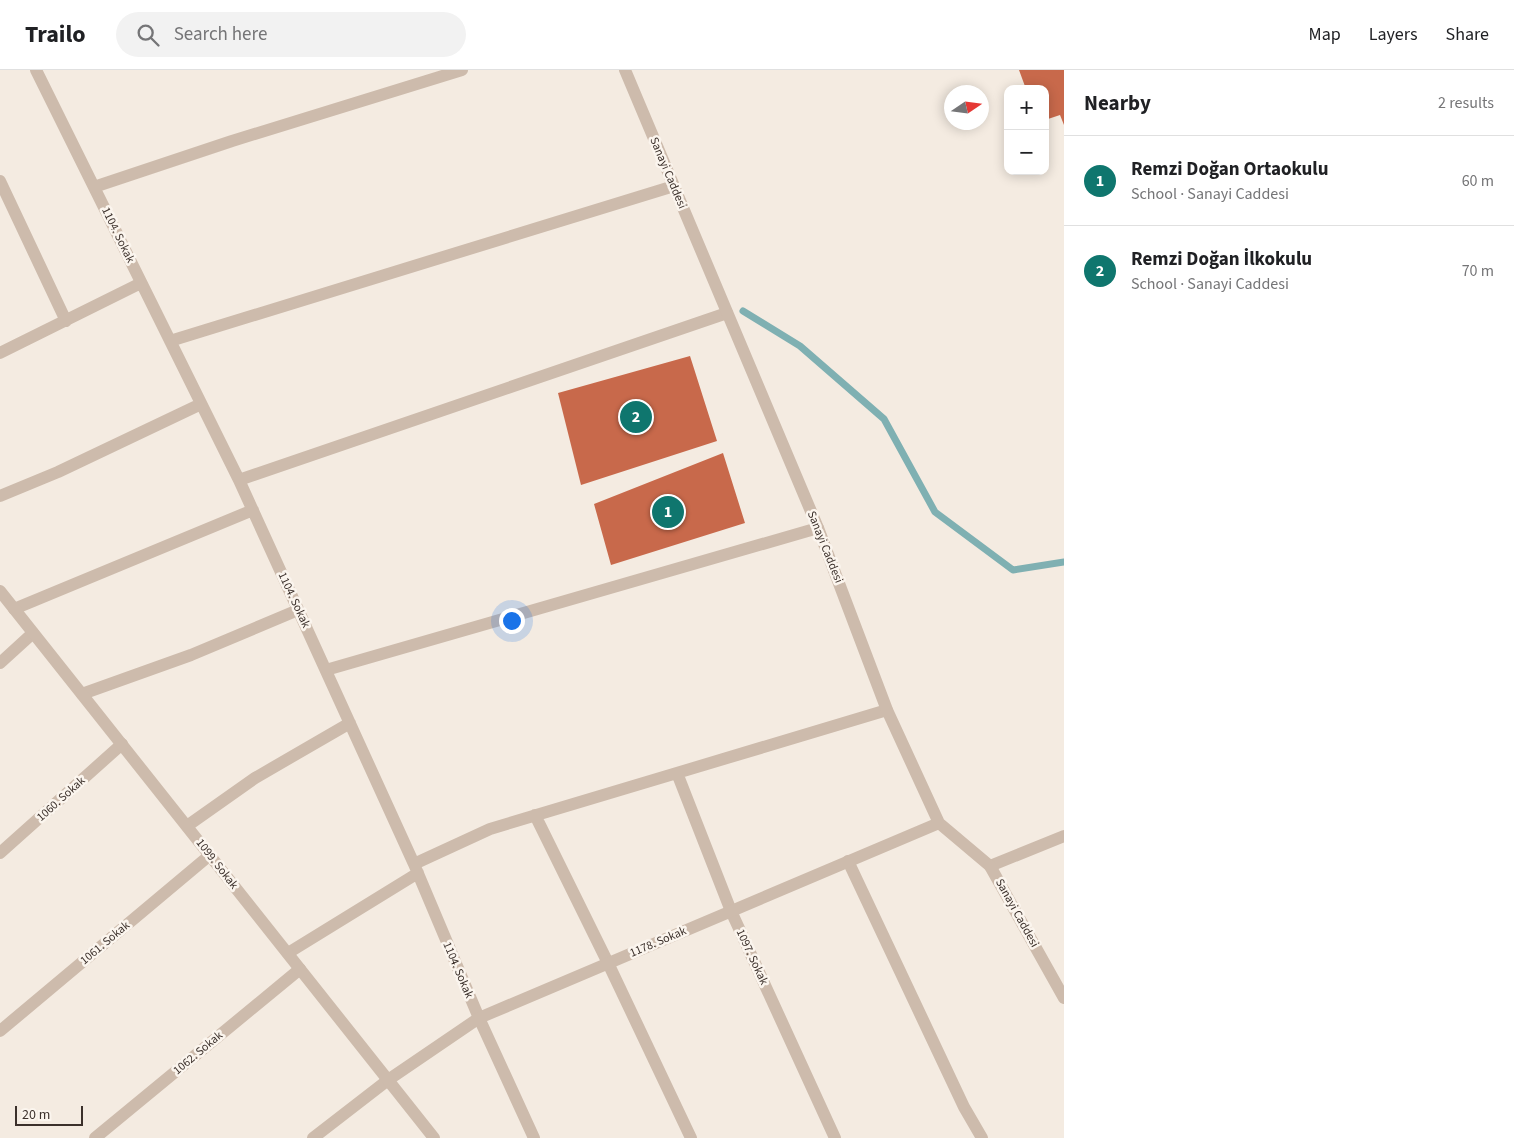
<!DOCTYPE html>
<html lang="en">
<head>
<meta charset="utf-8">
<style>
  body { margin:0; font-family:"Source Sans 3",sans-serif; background:#f2f2f2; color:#202124 }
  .controls { position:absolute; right:15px; top:15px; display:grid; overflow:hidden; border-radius:10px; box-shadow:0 2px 12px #0003 }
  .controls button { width:45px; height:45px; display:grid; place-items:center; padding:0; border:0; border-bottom:1px solid #e0e0e0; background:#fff; color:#202124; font:25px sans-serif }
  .compass { position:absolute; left:944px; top:15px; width:45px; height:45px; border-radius:50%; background:#fff; box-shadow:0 2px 12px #0003; rotate:77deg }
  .scale { position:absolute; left:15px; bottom:12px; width:68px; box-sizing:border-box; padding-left:5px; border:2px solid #3b302b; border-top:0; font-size:14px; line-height:18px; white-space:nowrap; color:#3b302b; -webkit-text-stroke:4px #fbf5ee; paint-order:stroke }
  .you { position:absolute; left:511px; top:550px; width:18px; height:18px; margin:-12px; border:4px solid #fff; border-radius:50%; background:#1a73e8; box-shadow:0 0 0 8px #1a73e833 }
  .badge { display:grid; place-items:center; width:32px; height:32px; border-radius:50%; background:#0f766e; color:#fff; font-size:16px; font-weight:700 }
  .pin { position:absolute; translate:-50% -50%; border:2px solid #fff; box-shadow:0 1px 5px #0006 }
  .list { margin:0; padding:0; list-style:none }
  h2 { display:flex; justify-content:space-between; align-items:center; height:65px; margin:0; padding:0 20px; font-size:21px }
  h2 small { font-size:16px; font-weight:400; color:#757577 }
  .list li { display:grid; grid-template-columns:32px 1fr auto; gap:15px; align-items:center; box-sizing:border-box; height:90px; padding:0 20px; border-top:1px solid #e0e0e0 }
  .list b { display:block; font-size:19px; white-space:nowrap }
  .list p { margin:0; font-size:16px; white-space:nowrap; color:#757577 }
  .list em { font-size:16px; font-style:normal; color:#757577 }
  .icon { flex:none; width:28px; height:28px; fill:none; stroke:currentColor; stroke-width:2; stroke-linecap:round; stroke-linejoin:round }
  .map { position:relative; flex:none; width:1064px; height:1068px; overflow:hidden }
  header { display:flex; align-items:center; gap:30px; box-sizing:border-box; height:70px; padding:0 25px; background:#fff; border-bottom:1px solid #e0e0e0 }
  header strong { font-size:24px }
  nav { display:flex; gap:28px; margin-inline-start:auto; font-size:18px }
  .search { width:350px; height:45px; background:#f2f2f2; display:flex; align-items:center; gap:12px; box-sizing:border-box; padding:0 18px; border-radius:28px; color:#757577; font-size:19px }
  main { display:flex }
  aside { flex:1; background:#fff }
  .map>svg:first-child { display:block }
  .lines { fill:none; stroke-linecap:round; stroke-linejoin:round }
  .stream { stroke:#7fb0b2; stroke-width:7 }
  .building { fill:#c8694b }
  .minor { stroke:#cdbbac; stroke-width:12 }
  .tertiary { stroke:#cdbbac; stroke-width:12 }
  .labels { text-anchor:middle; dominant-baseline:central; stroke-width:5; stroke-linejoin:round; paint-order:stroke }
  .street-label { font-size:12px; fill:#3b302b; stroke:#fbf5ee }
</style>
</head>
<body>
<header>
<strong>Trailo</strong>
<div class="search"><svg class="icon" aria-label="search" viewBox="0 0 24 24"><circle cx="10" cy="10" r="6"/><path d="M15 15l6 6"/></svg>Search here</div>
<nav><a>Map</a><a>Layers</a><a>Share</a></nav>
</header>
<main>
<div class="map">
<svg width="1064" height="1068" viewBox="0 0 1064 1068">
  <rect width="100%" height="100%" fill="#f4ebe1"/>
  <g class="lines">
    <path class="stream" d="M743,241L800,276L884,349L935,442L1013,500L1064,492"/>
  </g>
  <path class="building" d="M1019,0H1064V55L1060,45L1045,50V19H1026Z
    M690,286L717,371L581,415L558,323Z
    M723,383L745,453L611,495L594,434Z"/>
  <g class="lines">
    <path class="minor" d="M36,0L239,410L414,794L479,948L534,1068
      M0,111L66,251
      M94,117L232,71L462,0
      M170,271L674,116
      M0,283L141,213
      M239,410L727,243
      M0,426L58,402L201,334
      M14,539L253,440
      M0,593L33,563
      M326,600L818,458
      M82,624L191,585L298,540
      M677,703L731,841L835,1068
      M535,745L608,893L691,1068
      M187,756L255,708L350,653
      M0,783L122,674
      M848,791L964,1037L982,1068
      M414,794L490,759L887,640
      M990,796L1064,766
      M288,883L418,803
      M0,961L210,785
      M95,1068L300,899
      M313,1068L388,1010"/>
    <path class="tertiary" d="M625,0L818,458L887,640L939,753L990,796L1064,928
      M0,521L434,1068
      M388,1010L479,948L939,753"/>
  </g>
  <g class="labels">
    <g class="street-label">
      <text transform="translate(668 103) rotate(67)">Sanayi Caddesi</text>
      <text transform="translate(118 165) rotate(64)">1104. Sokak</text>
      <text transform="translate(825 477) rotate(68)">Sanayi Caddesi</text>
      <text transform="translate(294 530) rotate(65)">1104. Sokak</text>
      <text transform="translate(61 729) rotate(-42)">1060. Sokak</text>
      <text transform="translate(217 794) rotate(52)">1099. Sokak</text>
      <text transform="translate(1017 843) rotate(61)">Sanayi Caddesi</text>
      <text transform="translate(658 872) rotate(-23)">1178. Sokak</text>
      <text transform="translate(105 873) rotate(-40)">1061. Sokak</text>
      <text transform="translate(752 887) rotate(65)">1097. Sokak</text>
      <text transform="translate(458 900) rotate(67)">1104. Sokak</text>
      <text transform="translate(198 983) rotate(-40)">1062. Sokak</text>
    </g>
  </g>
</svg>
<div class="controls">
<button>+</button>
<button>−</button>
</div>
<svg class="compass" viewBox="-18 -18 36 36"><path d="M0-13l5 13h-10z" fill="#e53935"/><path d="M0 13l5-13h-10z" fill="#757577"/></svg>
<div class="scale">20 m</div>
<div class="you"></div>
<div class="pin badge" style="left:668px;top:442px">1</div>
<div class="pin badge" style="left:636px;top:347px">2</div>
</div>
<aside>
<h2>Nearby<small>2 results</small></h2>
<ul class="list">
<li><span class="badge">1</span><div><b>Remzi Doğan Ortaokulu</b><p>School · Sanayi Caddesi</p></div><em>60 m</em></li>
<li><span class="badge">2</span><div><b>Remzi Doğan İlkokulu</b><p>School · Sanayi Caddesi</p></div><em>70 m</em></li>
</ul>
</aside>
</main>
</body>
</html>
